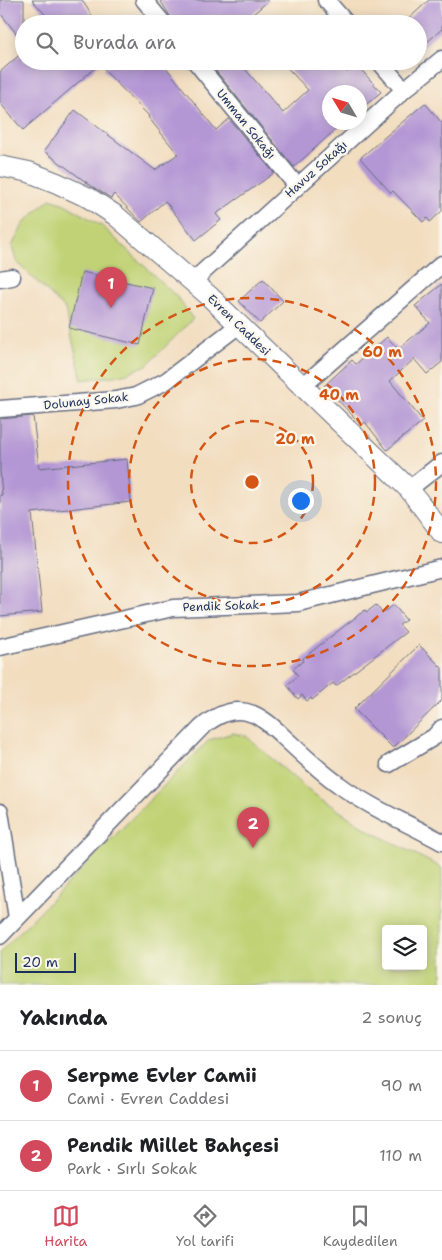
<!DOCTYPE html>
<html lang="tr">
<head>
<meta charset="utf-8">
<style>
  body { margin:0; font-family:"Shantell Sans",sans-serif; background:#f6f6f6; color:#202124 }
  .controls { position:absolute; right:15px; bottom:15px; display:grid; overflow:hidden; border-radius:5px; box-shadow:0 2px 12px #0003 }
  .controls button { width:45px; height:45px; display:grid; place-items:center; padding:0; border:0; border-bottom:1px solid #e0e0e0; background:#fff; color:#202124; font:25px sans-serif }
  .compass { position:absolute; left:322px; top:85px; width:45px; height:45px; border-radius:50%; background:#fff; box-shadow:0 2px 12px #0003; rotate:308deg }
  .scale { position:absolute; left:15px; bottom:12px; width:61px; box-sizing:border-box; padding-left:5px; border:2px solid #1b2f5e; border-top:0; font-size:14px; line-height:18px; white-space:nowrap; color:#1b2f5e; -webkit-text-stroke:4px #fbf7ec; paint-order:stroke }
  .you { position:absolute; left:300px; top:500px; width:18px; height:18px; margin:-12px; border:4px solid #fff; border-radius:50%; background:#1a73e8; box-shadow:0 0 0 8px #1a73e833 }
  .badge { display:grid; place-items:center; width:32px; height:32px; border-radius:50%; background:#d1495b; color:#fff; font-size:16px; font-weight:700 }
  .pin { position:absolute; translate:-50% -41px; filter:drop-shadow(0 1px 2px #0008) }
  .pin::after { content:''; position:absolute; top:26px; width:18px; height:15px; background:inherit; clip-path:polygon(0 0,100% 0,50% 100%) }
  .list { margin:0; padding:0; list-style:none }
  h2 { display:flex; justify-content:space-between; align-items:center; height:65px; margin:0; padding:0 20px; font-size:21px }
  h2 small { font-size:16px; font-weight:400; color:#757577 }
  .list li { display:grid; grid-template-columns:32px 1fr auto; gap:15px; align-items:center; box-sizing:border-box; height:70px; padding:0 20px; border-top:1px solid #e0e0e0 }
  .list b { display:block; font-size:19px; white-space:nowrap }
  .list p { margin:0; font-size:16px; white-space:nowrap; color:#757577 }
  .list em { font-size:16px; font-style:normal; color:#757577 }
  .icon { flex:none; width:28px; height:28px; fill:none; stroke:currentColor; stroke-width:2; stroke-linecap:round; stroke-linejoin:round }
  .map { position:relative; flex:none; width:442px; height:985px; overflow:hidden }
  .search { position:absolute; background:#fff; box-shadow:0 2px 12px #0003; left:15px; right:15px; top:15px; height:55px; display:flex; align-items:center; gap:12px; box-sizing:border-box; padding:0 18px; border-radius:28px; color:#757577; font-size:19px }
  .sheet { height:205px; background:#fff }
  nav { display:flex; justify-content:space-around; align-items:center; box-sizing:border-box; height:70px; border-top:1px solid #e0e0e0; background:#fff; font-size:14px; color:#757577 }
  nav a { display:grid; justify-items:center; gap:2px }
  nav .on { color:#d1495b }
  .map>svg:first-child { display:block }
  .green { fill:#c0d275; stroke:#6e806a; fill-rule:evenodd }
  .building { fill:#b396d4 }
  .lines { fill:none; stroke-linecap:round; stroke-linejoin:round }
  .minor-casing { stroke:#666c80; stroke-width:19 }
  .tertiary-casing { stroke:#666c80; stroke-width:22 }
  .minor { stroke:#fff; stroke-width:16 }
  .tertiary { stroke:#fff; stroke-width:20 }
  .ring { fill:none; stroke:#d45514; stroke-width:2.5; stroke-dasharray:9 6 }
  .labels { text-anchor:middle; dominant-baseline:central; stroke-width:4.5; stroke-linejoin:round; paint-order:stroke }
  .street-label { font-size:12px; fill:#1b2f5e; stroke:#fbf7ec }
  .centre { fill:#d45514; stroke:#fbf7ec; stroke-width:2.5 }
  .ring-label { font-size:15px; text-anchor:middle; font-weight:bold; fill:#d45514; stroke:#fbf7ec; stroke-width:4.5; stroke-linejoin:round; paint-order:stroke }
</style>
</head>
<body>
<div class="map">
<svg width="442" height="985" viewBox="0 0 442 985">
  <rect width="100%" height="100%" fill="#fbf7ec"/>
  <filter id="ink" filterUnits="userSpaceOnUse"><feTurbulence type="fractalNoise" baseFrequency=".02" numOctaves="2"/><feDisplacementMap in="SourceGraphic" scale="10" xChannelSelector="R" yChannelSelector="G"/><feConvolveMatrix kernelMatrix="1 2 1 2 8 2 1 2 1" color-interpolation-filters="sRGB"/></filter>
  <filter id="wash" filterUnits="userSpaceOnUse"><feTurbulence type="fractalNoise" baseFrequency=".0096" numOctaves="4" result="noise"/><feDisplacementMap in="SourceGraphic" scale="20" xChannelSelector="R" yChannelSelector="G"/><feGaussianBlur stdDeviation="1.12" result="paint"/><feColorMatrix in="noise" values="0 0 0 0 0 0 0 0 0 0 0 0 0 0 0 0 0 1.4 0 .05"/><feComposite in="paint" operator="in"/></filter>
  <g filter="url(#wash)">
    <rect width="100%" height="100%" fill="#f2ddbf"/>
    <path class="green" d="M50,199L65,204L102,226L177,297L193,319L147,365L122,375L82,380L65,309L16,261L12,246L24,223Z
      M233,733L246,736L309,791L370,831L442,868V985H0V952L209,740ZM386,929H423V966H386Z"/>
    <g id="blocks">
      <path class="building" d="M0,0H24V43L0,13Z
        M32,0H82L97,24H54Z
        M160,0H269L242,24H175Z
        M429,0H442V29L418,50V24H403Z
        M24,51V61H103L23,130L0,103V72Z
        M111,61H161L216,130L229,119L274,173L216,214L221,220L196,240L165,201L141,222L114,194L111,198L90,185L44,151L75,110L155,170L178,154L148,117L149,116L104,70Z
        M208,61H238L283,113L308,90L281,61H338L347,72L356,64L381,92L360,110V92H330V122H344L294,167Z
        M425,103L442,123V211L430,222L427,218L423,222L393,191L391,193L360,158Z
        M82,272L153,288L140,345L69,328Z
        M263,279L283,301L260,323L239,301Z
        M442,284V362L427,374L414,359L390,381L423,421L387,450L365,422L362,425L324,386L352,360L356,364L387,337L398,349L430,323L415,306Z
        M33,416L39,468L127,459L131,502L32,513L42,612L0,616V495H2L0,470V419Z
        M376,605L382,613L394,605L406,620L399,625L406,632L336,686L333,683L312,700L311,698L307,701L302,695L298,699L287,685L298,676L293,669L303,661L302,659L365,610L367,612Z
        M419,645L442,668V700L393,748L354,709Z"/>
    </g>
  </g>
  <g filter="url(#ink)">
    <use href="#blocks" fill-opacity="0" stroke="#666c80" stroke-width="1"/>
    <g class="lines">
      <g class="minor-casing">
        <path id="minor" d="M144,0L164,24
          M326,0L347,24
          M195,61L297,186
          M379,61L404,90
          M0,279L12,277
          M193,281L404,90L442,59
          M303,386L442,264
          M0,409L116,400L136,396L166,381L239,325
          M409,489L442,463
          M0,647L173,608L298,603L442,568
          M389,764L434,737L442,728
          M0,812L17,918
          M0,936L201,728C216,715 233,706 253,714C267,720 278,732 289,742C305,757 321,772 338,784C370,808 408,823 442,842"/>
      </g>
      <g class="tertiary-casing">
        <path id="tertiary" d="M0,166L29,172L57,183L89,198L115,215L208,295L409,489L442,533"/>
      </g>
      <use href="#minor" class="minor"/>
      <use href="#tertiary" class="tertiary"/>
    </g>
  </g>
  <g class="ring">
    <circle cx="252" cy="482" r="61"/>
    <circle cx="252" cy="482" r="123"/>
    <circle cx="252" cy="482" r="184"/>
  </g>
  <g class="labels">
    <g class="street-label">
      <text transform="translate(246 124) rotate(51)">Umman Sokağı</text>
      <text transform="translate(316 169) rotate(-42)">Havuz Sokağı</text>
      <text transform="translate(239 325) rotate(44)">Evren Caddesi</text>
      <text transform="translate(86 401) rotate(-6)">Dolunay Sokak</text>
      <text transform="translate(221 606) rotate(-2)">Pendik Sokak</text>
    </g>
  </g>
  <circle cx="252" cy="482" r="8" class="centre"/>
  <g class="ring-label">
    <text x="382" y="357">60 m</text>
    <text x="339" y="400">40 m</text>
    <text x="295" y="444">20 m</text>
  </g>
</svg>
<div class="controls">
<button><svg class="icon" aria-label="layers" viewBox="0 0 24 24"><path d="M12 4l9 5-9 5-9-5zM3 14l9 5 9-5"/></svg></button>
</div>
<svg class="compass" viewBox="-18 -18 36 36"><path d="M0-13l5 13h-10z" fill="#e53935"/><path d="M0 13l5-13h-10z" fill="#757577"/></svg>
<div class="scale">20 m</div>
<div class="you"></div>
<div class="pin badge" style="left:111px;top:308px">1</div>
<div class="pin badge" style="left:253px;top:848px">2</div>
<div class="search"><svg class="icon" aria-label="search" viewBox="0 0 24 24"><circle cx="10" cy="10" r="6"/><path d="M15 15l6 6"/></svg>Burada ara</div>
</div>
<section class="sheet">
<h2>Yakında<small>2 sonuç</small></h2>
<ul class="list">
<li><span class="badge">1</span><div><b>Serpme Evler Camii</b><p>Cami · Evren Caddesi</p></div><em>90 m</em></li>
<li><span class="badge">2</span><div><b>Pendik Millet Bahçesi</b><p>Park · Sırlı Sokak</p></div><em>110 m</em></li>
</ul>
</section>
<nav>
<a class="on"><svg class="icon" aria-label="map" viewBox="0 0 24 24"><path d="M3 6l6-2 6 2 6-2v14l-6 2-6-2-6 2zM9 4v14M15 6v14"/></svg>Harita</a>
<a><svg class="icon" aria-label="directions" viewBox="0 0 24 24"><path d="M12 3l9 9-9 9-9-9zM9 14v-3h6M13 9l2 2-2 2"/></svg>Yol tarifi</a>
<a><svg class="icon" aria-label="saved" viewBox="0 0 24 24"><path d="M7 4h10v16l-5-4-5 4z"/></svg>Kaydedilen</a>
</nav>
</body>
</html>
